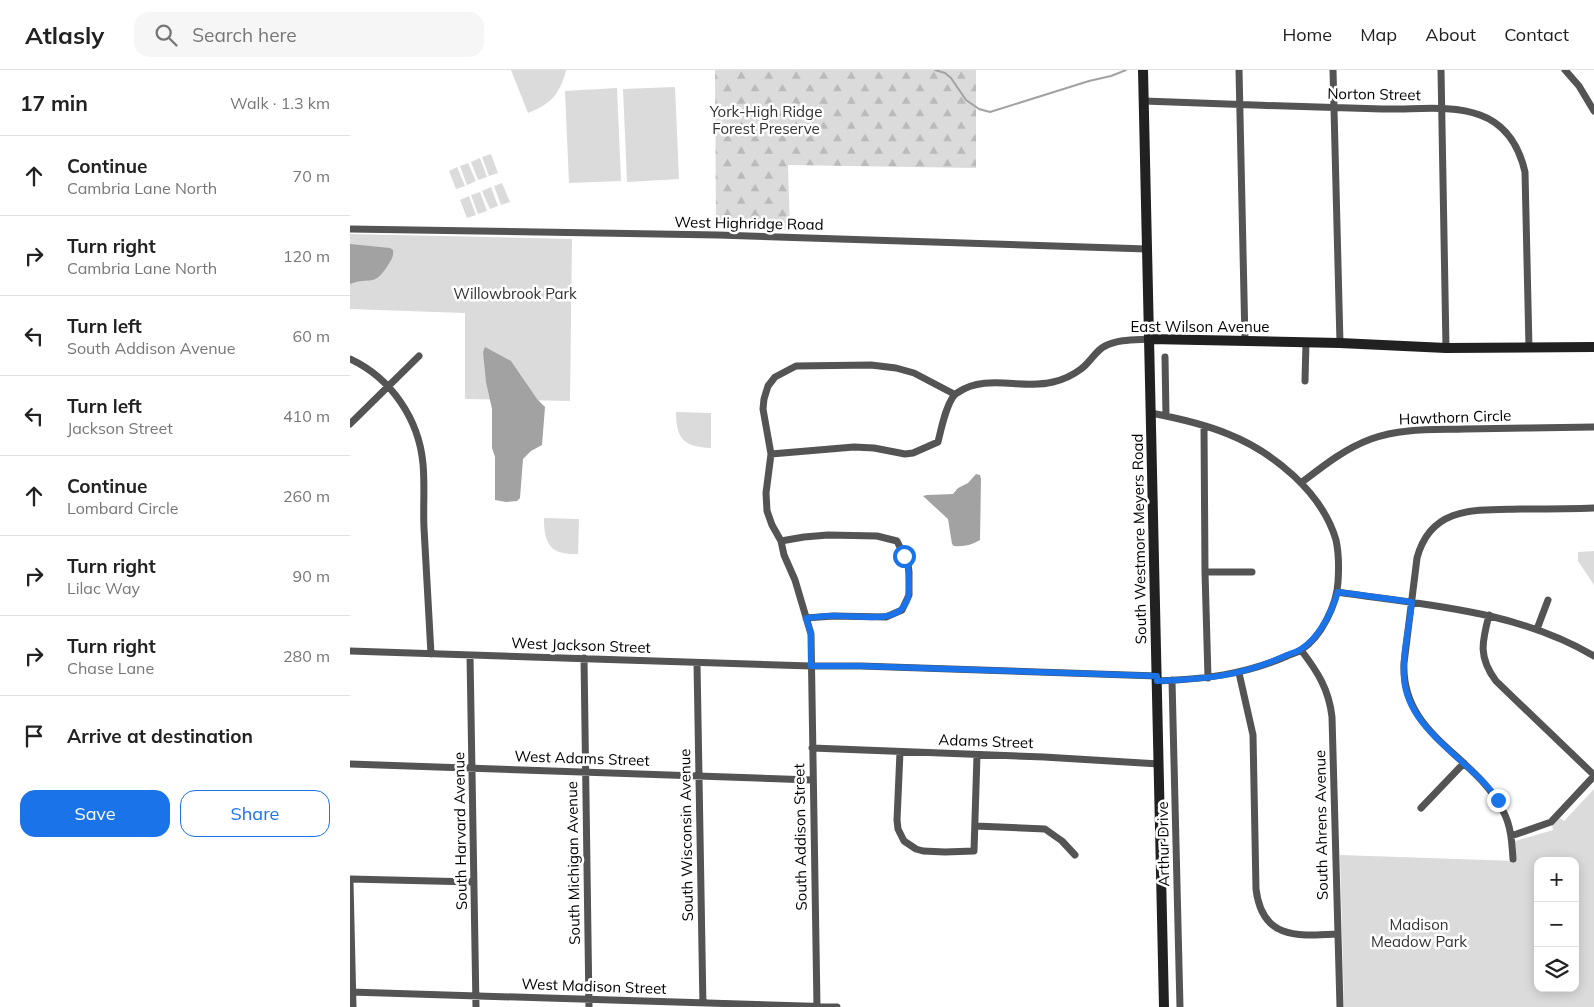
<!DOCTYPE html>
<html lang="en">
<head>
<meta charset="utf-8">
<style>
  body { margin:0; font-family:Mulish,sans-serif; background:#f6f6f6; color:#222 }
  .controls { position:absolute; right:15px; bottom:15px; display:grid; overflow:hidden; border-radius:10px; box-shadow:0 2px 12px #0003 }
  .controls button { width:45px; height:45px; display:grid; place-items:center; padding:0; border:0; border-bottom:1px solid #e0e0e0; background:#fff; color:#222; font:25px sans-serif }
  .stop { position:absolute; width:15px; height:15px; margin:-11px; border:4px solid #1a73e8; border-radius:50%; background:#fff }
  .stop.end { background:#1a73e8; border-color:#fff; box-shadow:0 1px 5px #0008 }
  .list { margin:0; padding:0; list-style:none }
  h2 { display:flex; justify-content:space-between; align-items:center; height:65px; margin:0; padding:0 20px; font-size:21px }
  h2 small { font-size:16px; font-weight:400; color:#767676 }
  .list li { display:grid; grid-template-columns:32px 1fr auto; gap:15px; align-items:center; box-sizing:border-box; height:80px; padding:0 20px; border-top:1px solid #e0e0e0 }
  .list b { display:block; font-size:19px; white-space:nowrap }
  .list p { margin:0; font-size:16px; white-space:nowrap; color:#767676 }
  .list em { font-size:16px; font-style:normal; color:#767676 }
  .actions { display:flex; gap:10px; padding:15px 20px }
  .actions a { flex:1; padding:11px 0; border:1px solid #1a73e8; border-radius:15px; text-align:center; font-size:18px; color:#1a73e8 }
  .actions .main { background:#1a73e8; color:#fff }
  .icon { flex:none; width:28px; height:28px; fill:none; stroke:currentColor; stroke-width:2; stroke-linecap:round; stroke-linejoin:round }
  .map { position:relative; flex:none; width:1244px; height:937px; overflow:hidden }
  header { display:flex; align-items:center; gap:30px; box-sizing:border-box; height:70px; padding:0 25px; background:#fff; border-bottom:1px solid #e0e0e0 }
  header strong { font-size:24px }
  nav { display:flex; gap:28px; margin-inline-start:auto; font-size:18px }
  .search { width:350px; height:45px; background:#f6f6f6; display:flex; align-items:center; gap:12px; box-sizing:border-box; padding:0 18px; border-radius:15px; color:#767676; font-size:19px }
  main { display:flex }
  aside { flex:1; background:#fff }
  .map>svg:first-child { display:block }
  .green { fill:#dbdbdb; fill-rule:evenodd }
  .forest { fill:url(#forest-firs) }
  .water { fill:#a2a2a2 }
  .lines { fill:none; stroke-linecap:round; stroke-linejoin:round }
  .stream { stroke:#a2a2a2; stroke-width:2 }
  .street { stroke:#545454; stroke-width:7 }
  .secondary { stroke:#212121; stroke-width:10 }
  .route { stroke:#1a73e8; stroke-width:6 }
  .labels { text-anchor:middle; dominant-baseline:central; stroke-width:5; stroke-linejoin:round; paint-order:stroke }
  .street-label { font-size:15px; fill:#000; stroke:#fff }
  .park-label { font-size:15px; fill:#323232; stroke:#fff }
</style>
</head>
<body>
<header>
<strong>Atlasly</strong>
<div class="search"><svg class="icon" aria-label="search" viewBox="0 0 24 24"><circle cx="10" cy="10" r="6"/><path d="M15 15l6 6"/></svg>Search here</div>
<nav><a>Home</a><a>Map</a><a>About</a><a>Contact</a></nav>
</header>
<main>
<aside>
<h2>17 min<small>Walk · 1.3 km</small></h2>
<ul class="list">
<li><svg class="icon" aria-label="ahead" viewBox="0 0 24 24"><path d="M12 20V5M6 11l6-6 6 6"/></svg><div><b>Continue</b><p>Cambria Lane North</p></div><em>70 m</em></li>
<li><svg class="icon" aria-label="right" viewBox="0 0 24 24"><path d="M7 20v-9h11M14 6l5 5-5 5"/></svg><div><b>Turn right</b><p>Cambria Lane North</p></div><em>120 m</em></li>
<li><svg class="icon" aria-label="left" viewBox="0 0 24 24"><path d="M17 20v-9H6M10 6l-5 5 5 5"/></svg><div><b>Turn left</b><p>South Addison Avenue</p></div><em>60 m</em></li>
<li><svg class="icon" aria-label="left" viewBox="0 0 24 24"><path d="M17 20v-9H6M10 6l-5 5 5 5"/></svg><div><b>Turn left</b><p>Jackson Street</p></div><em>410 m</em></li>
<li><svg class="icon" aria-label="ahead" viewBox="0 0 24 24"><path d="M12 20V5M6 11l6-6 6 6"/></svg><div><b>Continue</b><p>Lombard Circle</p></div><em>260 m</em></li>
<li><svg class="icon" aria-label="right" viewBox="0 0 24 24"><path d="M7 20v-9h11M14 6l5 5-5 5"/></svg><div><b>Turn right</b><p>Lilac Way</p></div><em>90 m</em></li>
<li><svg class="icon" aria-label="right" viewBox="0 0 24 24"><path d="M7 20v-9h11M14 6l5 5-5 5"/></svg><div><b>Turn right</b><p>Chase Lane</p></div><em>280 m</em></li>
<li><svg class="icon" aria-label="arrive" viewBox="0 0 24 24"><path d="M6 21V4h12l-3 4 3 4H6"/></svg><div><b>Arrive at destination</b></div></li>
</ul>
<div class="actions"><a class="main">Save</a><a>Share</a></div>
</aside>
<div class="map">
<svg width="1244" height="937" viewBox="0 0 1244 937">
  <defs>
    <pattern id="forest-firs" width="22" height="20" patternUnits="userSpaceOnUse" patternTransform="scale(1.25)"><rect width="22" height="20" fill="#dbdbdb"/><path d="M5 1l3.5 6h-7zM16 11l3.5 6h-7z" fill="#bababa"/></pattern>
  </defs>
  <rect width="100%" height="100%" fill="#fff"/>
  <path class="green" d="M161,0H216V1C209,25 201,34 178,43Z
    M325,17L329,109L277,112L273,19Z
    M267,18L271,111L219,113L215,21Z
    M141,84L148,103L139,106L132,87Z
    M130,88L137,107L128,110L121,92Z
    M118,93L126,111L117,115L110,96Z
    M107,97L115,116L106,119L99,101Z
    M152,113L160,132L151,135L144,116Z
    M141,117L148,136L140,139L132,121Z
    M130,122L137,141L128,144L121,125Z
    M119,126L126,145L117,148L110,130Z
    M0,164L222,169L220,331L115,329V243L0,239Z
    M326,342L361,343V378C334,377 326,369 326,342Z
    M194,448L229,449L228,484C200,485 194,474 194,448Z
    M1244,481V515L1228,491V482Z
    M1244,719V937H994L990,785L1166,791L1165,771L1203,760L1202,755L1210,748L1214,751ZM1188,791H1225V918H1188Z"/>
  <path class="forest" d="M365,0H626V98L438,95L440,160L366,156Z"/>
  <path class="water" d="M0,174L40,178L43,180C44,187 41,190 38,195C24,218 21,206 0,214Z
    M135,277L161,291L187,329L195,337L192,375L181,381L173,389L170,428L167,431L156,432L145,430V387L142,378V339L136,312L133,282Z
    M626,404L630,405L631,409L630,470C622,475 613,477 604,476L602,474L598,449L573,426L577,425L603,424L608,418L618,413Z"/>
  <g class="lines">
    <path class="stream" d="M585,0L595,3L601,8L616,30L629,39L640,42L739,11L761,6L776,0"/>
    <path class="street" d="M889,0L895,271
      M983,0L990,273
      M1091,0L1096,278
      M1215,0L1229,16L1244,41
      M794,31C873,34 953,37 1032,39C1063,40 1102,34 1130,45C1155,54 1169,76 1175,102L1179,278
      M0,159L368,165L797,179
      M815,287L816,346
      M0,289C41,308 69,349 73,394C75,415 73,437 74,458C76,500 79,542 81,584
      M955,311L956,272
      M801,343C827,348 854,354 878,364C923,382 972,422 986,470C989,484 989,498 988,512C987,534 971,568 951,580C947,583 941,584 937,586C894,605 854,609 807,611
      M0,354L69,286
      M854,356L855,502L858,608
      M421,384L504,377L524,378L555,384L563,383L588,372C591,360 597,329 607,323C636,303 671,320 703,312C712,310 723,305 731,299C740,293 745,281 755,276C769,269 786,270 800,269
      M951,413C973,396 994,379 1021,369C1051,358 1083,360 1115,359C1158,358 1201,358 1244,357
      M431,471L454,467L478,465L527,466L547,471L558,494L559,502V525L552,540L536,547L483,546L456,548
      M855,502H902
      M987,522C1075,535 1166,540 1244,586
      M1139,545C1132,572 1128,587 1146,611L1244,705
      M1187,559L1198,530
      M951,580C967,601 979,619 982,647L990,937
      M0,581L461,596H511L807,606
      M120,585L126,937
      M234,588L239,937
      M347,593L353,937
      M889,603L903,665L906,819C912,870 948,866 988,864
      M822,610L830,937
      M462,678L694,687L809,694
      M550,682L547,750L548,759L554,771L566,779L573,781L595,782L624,781L627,685
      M0,694L462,710
      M1071,738L1114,693
      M625,756L695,759L712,771L725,785
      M1161,766L1201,752L1244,706
      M1163,789C1162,773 1161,755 1153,741C1125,684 1051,666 1054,593L1067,488C1081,435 1127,440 1171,439C1195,439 1220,439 1244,438
      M0,809L124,812
      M0,812L3,937
      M0,922L487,937
      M467,937L461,564L445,510L434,485L431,471L422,455L417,441L416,423L421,384L413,339L414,329L418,316L425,307L446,296L521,295L546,298L564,303L604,324"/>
    <path class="secondary" d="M793,0L814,937
      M800,269L990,273L1096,278L1244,277"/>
  </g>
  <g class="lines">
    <path class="route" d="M554,486C559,496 559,506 559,517C560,556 518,546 492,546C480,545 468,547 456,548L461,564V596H511L807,606V611C858,609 891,606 937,585C942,583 947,582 951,579C970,567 981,543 988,522L1062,532C1059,557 1052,584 1054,609C1058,661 1120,689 1148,730"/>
  </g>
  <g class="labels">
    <g class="street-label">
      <text transform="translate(1024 24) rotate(1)">Norton Street</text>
      <text transform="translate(399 153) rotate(1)">West Highridge Road</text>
      <text x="850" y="256">East Wilson Avenue</text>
      <text transform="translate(1105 347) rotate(-2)">Hawthorn Circle</text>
      <text transform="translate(789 469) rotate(-91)">South Westmore Meyers Road</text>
      <text transform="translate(231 575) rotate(2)">West Jackson Street</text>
      <text transform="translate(636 671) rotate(2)">Adams Street</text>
      <text transform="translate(232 688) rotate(2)">West Adams Street</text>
      <text transform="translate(971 755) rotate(-91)">South Ahrens Avenue</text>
      <text transform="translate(110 761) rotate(-91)">South Harvard Avenue</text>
      <text transform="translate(336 765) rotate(-91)">South Wisconsin Avenue</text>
      <text transform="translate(450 767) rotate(-91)">South Addison Street</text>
      <text transform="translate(813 774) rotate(-91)">Arthur Drive</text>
      <text transform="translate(223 793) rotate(-91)">South Michigan Avenue</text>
      <text transform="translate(244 916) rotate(2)">West Madison Street</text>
    </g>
    <g class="park-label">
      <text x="416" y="41">York-High Ridge<tspan x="416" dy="17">Forest Preserve</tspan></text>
      <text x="165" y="223">Willowbrook Park</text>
      <text x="1069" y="854">Madison<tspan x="1069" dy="17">Meadow Park</tspan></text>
    </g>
  </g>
</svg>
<div class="controls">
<button>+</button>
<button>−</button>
<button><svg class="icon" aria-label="layers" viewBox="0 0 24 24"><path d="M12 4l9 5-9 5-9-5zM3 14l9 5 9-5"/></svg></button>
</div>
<div class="stop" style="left:554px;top:486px"></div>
<div class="stop end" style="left:1148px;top:730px"></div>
</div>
</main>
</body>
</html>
